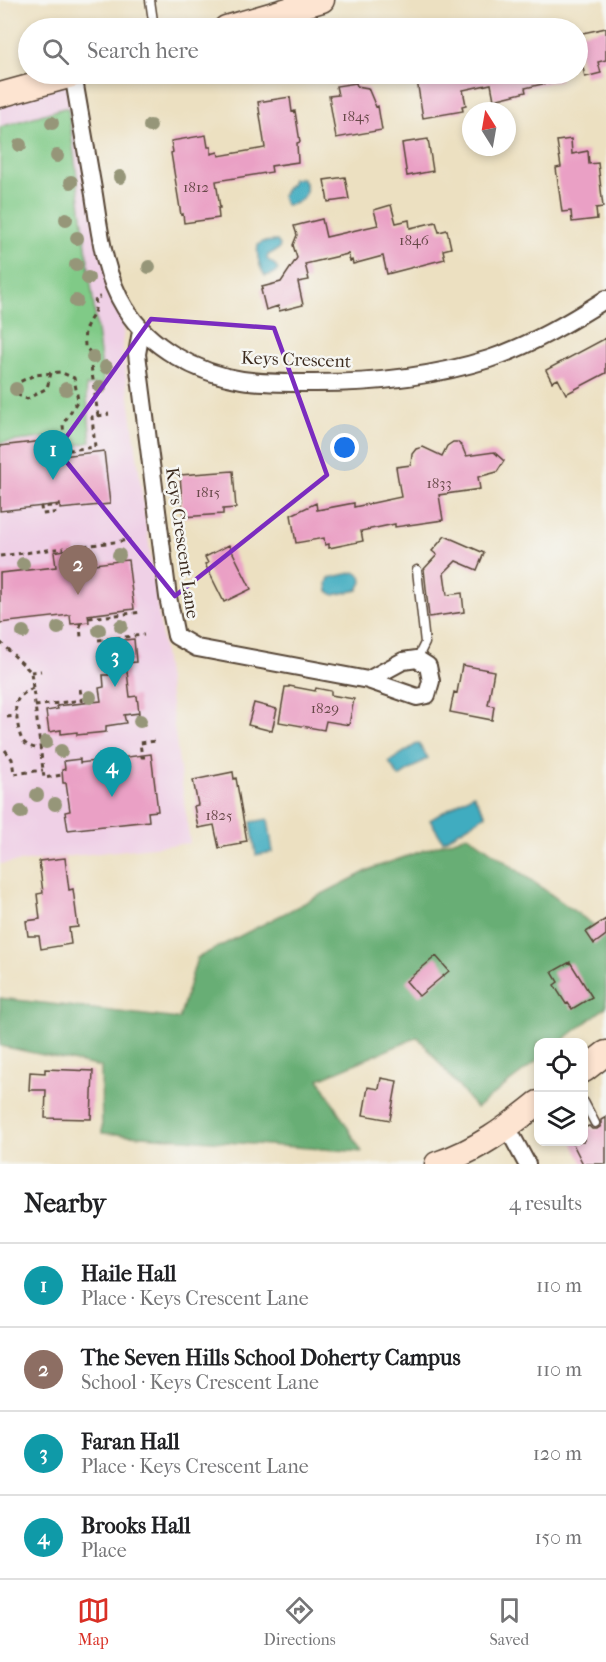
<!DOCTYPE html>
<html lang="en">
<head>
<meta charset="utf-8">
<style>
  body { margin:0; font-family:"IM FELL French Canon",serif; background:#f2f2f2; color:#202124 }
  .controls { position:absolute; right:18px; bottom:18px; display:grid; overflow:hidden; border-radius:12px; box-shadow:0 3px 9px #0003 }
  .controls button { width:54px; height:54px; display:grid; place-items:center; padding:0; border:0; border-bottom:2px solid #e0e0e0; background:#fff; color:#202124; font:30px sans-serif }
  .compass { position:absolute; left:462px; top:102px; width:54px; height:54px; border-radius:50%; background:#fff; box-shadow:0 3px 9px #0003; rotate:349deg }
  .you { position:absolute; left:345px; top:448px; width:21px; height:21px; margin:-15px; border:4px solid #fff; border-radius:50%; background:#1a73e8; box-shadow:0 0 0 9px #1a73e833 }
  .badge { display:grid; place-items:center; width:39px; height:39px; border-radius:50%; background:#d93025; color:#fff; font-size:20px; font-weight:700 }
  .pin { position:absolute; translate:-50% -50px; filter:drop-shadow(0 2px 3px #0008) }
  .pin::after { content:''; position:absolute; top:32px; width:21px; height:18px; background:inherit; clip-path:polygon(0 0,100% 0,50% 100%) }
  .list { margin:0; padding:0; list-style:none }
  h2 { display:flex; justify-content:space-between; align-items:center; height:78px; margin:0; padding:0 24px; font-size:26px }
  h2 small { font-size:20px; font-weight:400; color:#757577 }
  .list li { display:grid; grid-template-columns:39px 1fr auto; gap:18px; align-items:center; box-sizing:border-box; height:84px; padding:0 24px; border-top:2px solid #e0e0e0 }
  .list b { display:block; font-size:22px; white-space:nowrap }
  .list p { margin:0; font-size:20px; white-space:nowrap; color:#757577 }
  .list em { font-size:20px; font-style:normal; color:#757577 }
  .icon { flex:none; width:33px; height:33px; fill:none; stroke:currentColor; stroke-width:2; stroke-linecap:round; stroke-linejoin:round }
  .map { position:relative; flex:none; width:606px; height:1164px; overflow:hidden }
  .search { position:absolute; background:#fff; box-shadow:0 3px 9px #0003; left:18px; right:18px; top:18px; height:66px; display:flex; align-items:center; gap:15px; box-sizing:border-box; padding:0 21px; border-radius:33px; color:#757577; font-size:22px }
  .sheet { height:414px; background:#fff }
  nav { display:flex; justify-content:space-around; align-items:center; box-sizing:border-box; height:84px; border-top:2px solid #e0e0e0; background:#fff; font-size:16px; color:#757577 }
  nav a { display:grid; justify-items:center; gap:3px }
  nav .on { color:#d93025 }
  .map>svg:first-child { display:block }
  .built { fill:#efd0e6 }
  .green { fill:#80ca87; stroke:#5e7a52; stroke-width:1.5 }
  .forest { fill:#68ae74; stroke:#526c49; stroke-width:1.5 }
  .water { fill:#41acc0; stroke:#3e6b6f; stroke-width:1.5 }
  .building { fill:#eaa0c5 }
  .lines { fill:none; stroke-linecap:round; stroke-linejoin:round }
  .lane-casing { stroke:#564536; stroke-width:11 }
  .street-casing { stroke:#564536; stroke-width:20 }
  .secondary-casing { stroke:#564536; stroke-width:27 }
  .path { stroke:#564536; stroke-width:3; stroke-dasharray:4.5 4.5; stroke-linecap:butt }
  .lane { stroke:#fff; stroke-width:8 }
  .street { stroke:#fff; stroke-width:16 }
  .secondary { stroke:#fde4d1; stroke-width:24 }
  .tree { fill:#969679 }
  .marked { fill:none; stroke:#7b2cbf; stroke-width:4.5; stroke-linejoin:round }
  .labels { text-anchor:middle; dominant-baseline:central; stroke-width:5; stroke-linejoin:round; paint-order:stroke }
  .number-label { font-size:15px; fill:#674848 }
  .street-label { font-size:18px; fill:#3b2a1e; stroke:#f6f6f2 }
</style>
</head>
<body>
<div class="map">
<svg width="606" height="1164" viewBox="0 0 606 1164">
  <rect width="100%" height="100%" fill="#f6f6f2"/>
  <filter id="ink" filterUnits="userSpaceOnUse"><feTurbulence type="fractalNoise" baseFrequency=".0167" numOctaves="2"/><feDisplacementMap in="SourceGraphic" scale="12" xChannelSelector="R" yChannelSelector="G"/><feConvolveMatrix kernelMatrix="1 2 1 2 8 2 1 2 1" color-interpolation-filters="sRGB"/></filter>
  <filter id="wash" filterUnits="userSpaceOnUse"><feTurbulence type="fractalNoise" baseFrequency=".008" numOctaves="4" result="noise"/><feDisplacementMap in="SourceGraphic" scale="24" xChannelSelector="R" yChannelSelector="G"/><feGaussianBlur stdDeviation="1.35" result="paint"/><feColorMatrix in="noise" values="0 0 0 0 0 0 0 0 0 0 0 0 0 0 0 0 0 1.4 0 .05"/><feComposite in="paint" operator="in"/></filter>
  <g filter="url(#wash)">
    <rect width="100%" height="100%" fill="#ece0c1"/>
    <path class="built" d="M73,74L105,260L126,309L122,346L190,843L0,864V95Z"/>
    <path class="green" d="M64,108H68L104,384L86,386L91,442L74,446L68,438L60,436L0,443V127Z"/>
    <path class="forest" d="M468,835L606,934V1007L560,1042H538V1060L476,1108L418,1037L319,1079L362,1152L102,1133L101,1067L0,1046V998L179,1019L197,958L373,868Z"/>
    <path class="water" d="M302,178C313,192 301,205 285,205L282,196C284,192 286,187 291,185L293,179Z
      M277,241L280,245L279,249L268,255L267,259L275,265L278,270L273,274L265,276C259,266 256,257 258,245L262,242Z
      M355,572L361,576L362,582L358,590L334,595L328,591L327,583L329,578Z
      M418,743L428,758L399,777L389,762Z
      M473,794L486,815L443,841L430,820Z
      M268,819L273,852L256,855L251,822Z"/>
    <g id="blocks">
      <path class="building" d="M606,28V60L598,62L601,73L585,77L578,45V34Z
        M416,74H560V80L525,88L526,92L494,100L491,84L463,90L466,105L462,106L463,111L423,118Z
        M356,83L357,86L368,88L376,107L378,106L382,130L336,138L329,96L338,95L336,86Z
        M290,97L292,112L295,111L300,142L297,143L298,162L271,166L272,172L216,181L220,208H218L219,218L184,223L183,214L181,215L171,153L173,152L171,141L206,135L208,147H211V154L218,152L219,156L265,148L258,102Z
        M428,139L433,171L407,176L402,143Z
        M571,139L572,154L588,151L589,164L598,163L603,207L596,208L597,219L572,222L571,211L562,212L556,168L561,167L557,141Z
        M345,177L349,199L328,202L324,180Z
        M391,205L396,223L409,220L410,228L436,222L439,232L447,230L451,248L443,250L445,259L387,274L383,256L353,264L352,260L350,261L348,254L305,264L309,280L298,282L303,305L279,311L278,306L266,310L261,290L263,289L262,287L281,282L297,258L293,245L297,235L294,226L322,219L326,237L378,225L374,210Z
        M606,338V373L566,394L558,379L552,382L546,370Z
        M52,440L54,457L104,451L110,504L60,509V504L0,511V446Z
        M453,442H457L462,446L466,456L494,452L504,461L497,472L478,477L480,489L439,495L443,520L395,527V524L361,531L363,541L329,548V544L325,545L324,538L296,543L291,515L316,503L317,510L354,503V507L401,497L396,467L411,465L412,454L416,449L423,447L442,456L447,446Z
        M233,471L236,508L223,509V514L183,517L180,475Z
        M445,536L484,553L477,570L456,561L444,573L447,595L462,593L464,612L429,617L424,569L437,555L432,551Z
        M229,545L251,589L224,602L205,564L208,563L205,557Z
        M75,548L77,566L128,560L134,609L88,615L89,622L71,624L70,615L0,623V573L56,567L54,552Z
        M134,639L136,662L126,663L130,697L137,696L139,713L124,715L126,723L106,726V732L77,735V732L61,734V730L49,732L46,711L58,709L57,706L101,701L99,688L104,687L103,675H109L106,642Z
        M462,665L494,671L488,705L494,706L492,720L450,712L454,692L457,693Z
        M289,686L315,691L316,688L331,691V695L354,699L349,725L326,721L324,730L279,722L285,687H289Z
        M254,703L277,709L272,731L248,725Z
        M151,754L158,811L148,812L149,821L68,830L65,812L70,811L66,783H63L62,770L65,769L64,761L80,759V763Z
        M233,772L234,779L236,778L247,841L240,842L241,844L219,848L214,825L198,828L194,806L198,805L193,780Z
        M65,858L69,890L73,889L78,927L69,928L71,944L41,949L39,936H28L26,921L40,919L37,894L43,893L39,861Z
        M606,919V935L594,944L586,932Z
        M436,956L449,971L419,996L406,981Z
        M570,962L592,997L572,1009L568,1003L566,1004L554,985L558,982L552,972Z
        M45,1069L93,1071L91,1119L45,1118L46,1090H29L30,1072L45,1073Z
        M381,1078L397,1081L390,1120L363,1115L368,1087L379,1089Z
        M606,1117V1164H583L572,1142H584V1128L589,1126L592,1129H597L601,1126V1120Z"/>
    </g>
  </g>
  <g filter="url(#ink)">
    <use href="#blocks" fill-opacity="0" stroke="#564536" stroke-width="1.5"/>
    <g class="lines">
      <g class="lane-casing">
        <path id="lane" d="M150,0L154,28
          M417,570L425,643L417,659
          M584,1102L595,1123"/>
      </g>
      <g class="street-casing">
        <path id="street" d="M73,74C80,115 87,155 94,195C100,234 104,274 125,308C149,347 197,373 242,380C261,383 281,383 301,383C364,384 429,378 489,359C531,345 570,322 606,299
          M141,331L137,354L168,597L176,636L197,648L368,680L417,697L427,695L431,681L428,666L417,659L403,661L368,680
          M507,1127L527,1164"/>
      </g>
      <g class="secondary-casing">
        <path id="secondary" d="M226,28L322,0
          M0,95L76,74
          M584,1070L606,1053
          M437,1164C476,1151 507,1128 538,1103"/>
      </g>
      <path class="path" d="M51,373L47,388L27,399L18,395L19,382L35,375L60,372L74,378L78,400L63,424L64,440
        M98,416L89,351L85,347C85,342 84,337 85,332C88,317 98,316 95,298L100,297
        M57,436L64,440L70,450L95,447L92,417L109,414
        M59,457V451L70,450
        M60,505L41,507L42,514L60,512
        M75,547L130,540
        M0,556L64,548
        M89,618L142,612
        M80,623L81,638
        M98,640L144,635
        M0,642L31,672L44,778L62,775
        M31,672L41,671
        M33,688C27,691 17,697 16,704C15,708 17,715 17,719C20,738 20,746 41,749
        M80,689L82,700
        M35,706L82,700L83,706
        M7,717L17,716
        M5,750L12,759L14,774L43,770
        M145,757H142L140,743L156,741"/>
      <use href="#lane" class="lane"/>
      <use href="#street" class="street"/>
      <use href="#secondary" class="secondary"/>
    </g>
    <g class="tree">
      <circle cx="52" cy="123" r="7"/>
      <circle cx="150" cy="126" r="7"/>
      <circle cx="20" cy="145" r="7"/>
      <circle cx="57" cy="156" r="7"/>
      <circle cx="120" cy="177" r="7"/>
      <circle cx="71" cy="182" r="7"/>
      <circle cx="66" cy="219" r="7"/>
      <circle cx="77" cy="238" r="7"/>
      <circle cx="76" cy="265" r="7"/>
      <circle cx="149" cy="267" r="7"/>
      <circle cx="88" cy="278" r="7"/>
      <circle cx="76" cy="301" r="7"/>
      <circle cx="93" cy="357" r="7"/>
      <circle cx="106" cy="367" r="7"/>
      <circle cx="100" cy="387" r="7"/>
      <circle cx="16" cy="389" r="7"/>
      <circle cx="66" cy="389" r="7"/>
      <circle cx="119" cy="555" r="7"/>
      <circle cx="23" cy="564" r="7"/>
      <circle cx="121" cy="626" r="7"/>
      <circle cx="58" cy="628" r="7"/>
      <circle cx="99" cy="630" r="7"/>
      <circle cx="23" cy="632" r="7"/>
      <circle cx="90" cy="697" r="7"/>
      <circle cx="140" cy="721" r="7"/>
      <circle cx="46" cy="742" r="7"/>
      <circle cx="61" cy="751" r="7"/>
      <circle cx="37" cy="795" r="7"/>
      <circle cx="55" cy="804" r="7"/>
      <circle cx="21" cy="812" r="7"/>
    </g>
  </g>
  <path class="marked" d="M151,319L274,328L327,475L175,596L57,450Z"/>
  <g class="labels">
    <g class="number-label">
      <text x="356" y="116">1845</text>
      <text x="196" y="187">1812</text>
      <text x="414" y="240">1846</text>
      <text x="439" y="483">1833</text>
      <text x="208" y="492">1815</text>
      <text x="325" y="708">1829</text>
      <text x="219" y="815">1825</text>
    </g>
    <g class="street-label">
      <text transform="translate(296 360) rotate(2)">Keys Crescent</text>
      <text transform="translate(182 543) rotate(82)">Keys Crescent Lane</text>
    </g>
  </g>
</svg>
<div class="controls">
<button><svg class="icon" aria-label="locate" viewBox="0 0 24 24"><circle cx="12" cy="12" r="6"/><path d="M12 2v4M12 18v4M2 12h4M18 12h4"/></svg></button>
<button><svg class="icon" aria-label="layers" viewBox="0 0 24 24"><path d="M12 4l9 5-9 5-9-5zM3 14l9 5 9-5"/></svg></button>
</div>
<svg class="compass" viewBox="-18 -18 36 36"><path d="M0-13l5 13h-10z" fill="#e53935"/><path d="M0 13l5-13h-10z" fill="#757577"/></svg>
<div class="you"></div>
<div class="pin badge" style="left:53px;top:480px;background:#0f9aa8">1</div>
<div class="pin badge" style="left:78px;top:595px;background:#8d6e63">2</div>
<div class="pin badge" style="left:115px;top:687px;background:#0f9aa8">3</div>
<div class="pin badge" style="left:112px;top:797px;background:#0f9aa8">4</div>
<div class="search"><svg class="icon" aria-label="search" viewBox="0 0 24 24"><circle cx="10" cy="10" r="6"/><path d="M15 15l6 6"/></svg>Search here</div>
</div>
<section class="sheet">
<h2>Nearby<small>4 results</small></h2>
<ul class="list">
<li><span class="badge" style="background:#0f9aa8">1</span><div><b>Haile Hall</b><p>Place · Keys Crescent Lane</p></div><em>110 m</em></li>
<li><span class="badge" style="background:#8d6e63">2</span><div><b>The Seven Hills School Doherty Campus</b><p>School · Keys Crescent Lane</p></div><em>110 m</em></li>
<li><span class="badge" style="background:#0f9aa8">3</span><div><b>Faran Hall</b><p>Place · Keys Crescent Lane</p></div><em>120 m</em></li>
<li><span class="badge" style="background:#0f9aa8">4</span><div><b>Brooks Hall</b><p>Place</p></div><em>150 m</em></li>
</ul>
</section>
<nav>
<a class="on"><svg class="icon" aria-label="map" viewBox="0 0 24 24"><path d="M3 6l6-2 6 2 6-2v14l-6 2-6-2-6 2zM9 4v14M15 6v14"/></svg>Map</a>
<a><svg class="icon" aria-label="directions" viewBox="0 0 24 24"><path d="M12 3l9 9-9 9-9-9zM9 14v-3h6M13 9l2 2-2 2"/></svg>Directions</a>
<a><svg class="icon" aria-label="saved" viewBox="0 0 24 24"><path d="M7 4h10v16l-5-4-5 4z"/></svg>Saved</a>
</nav>
</body>
</html>
